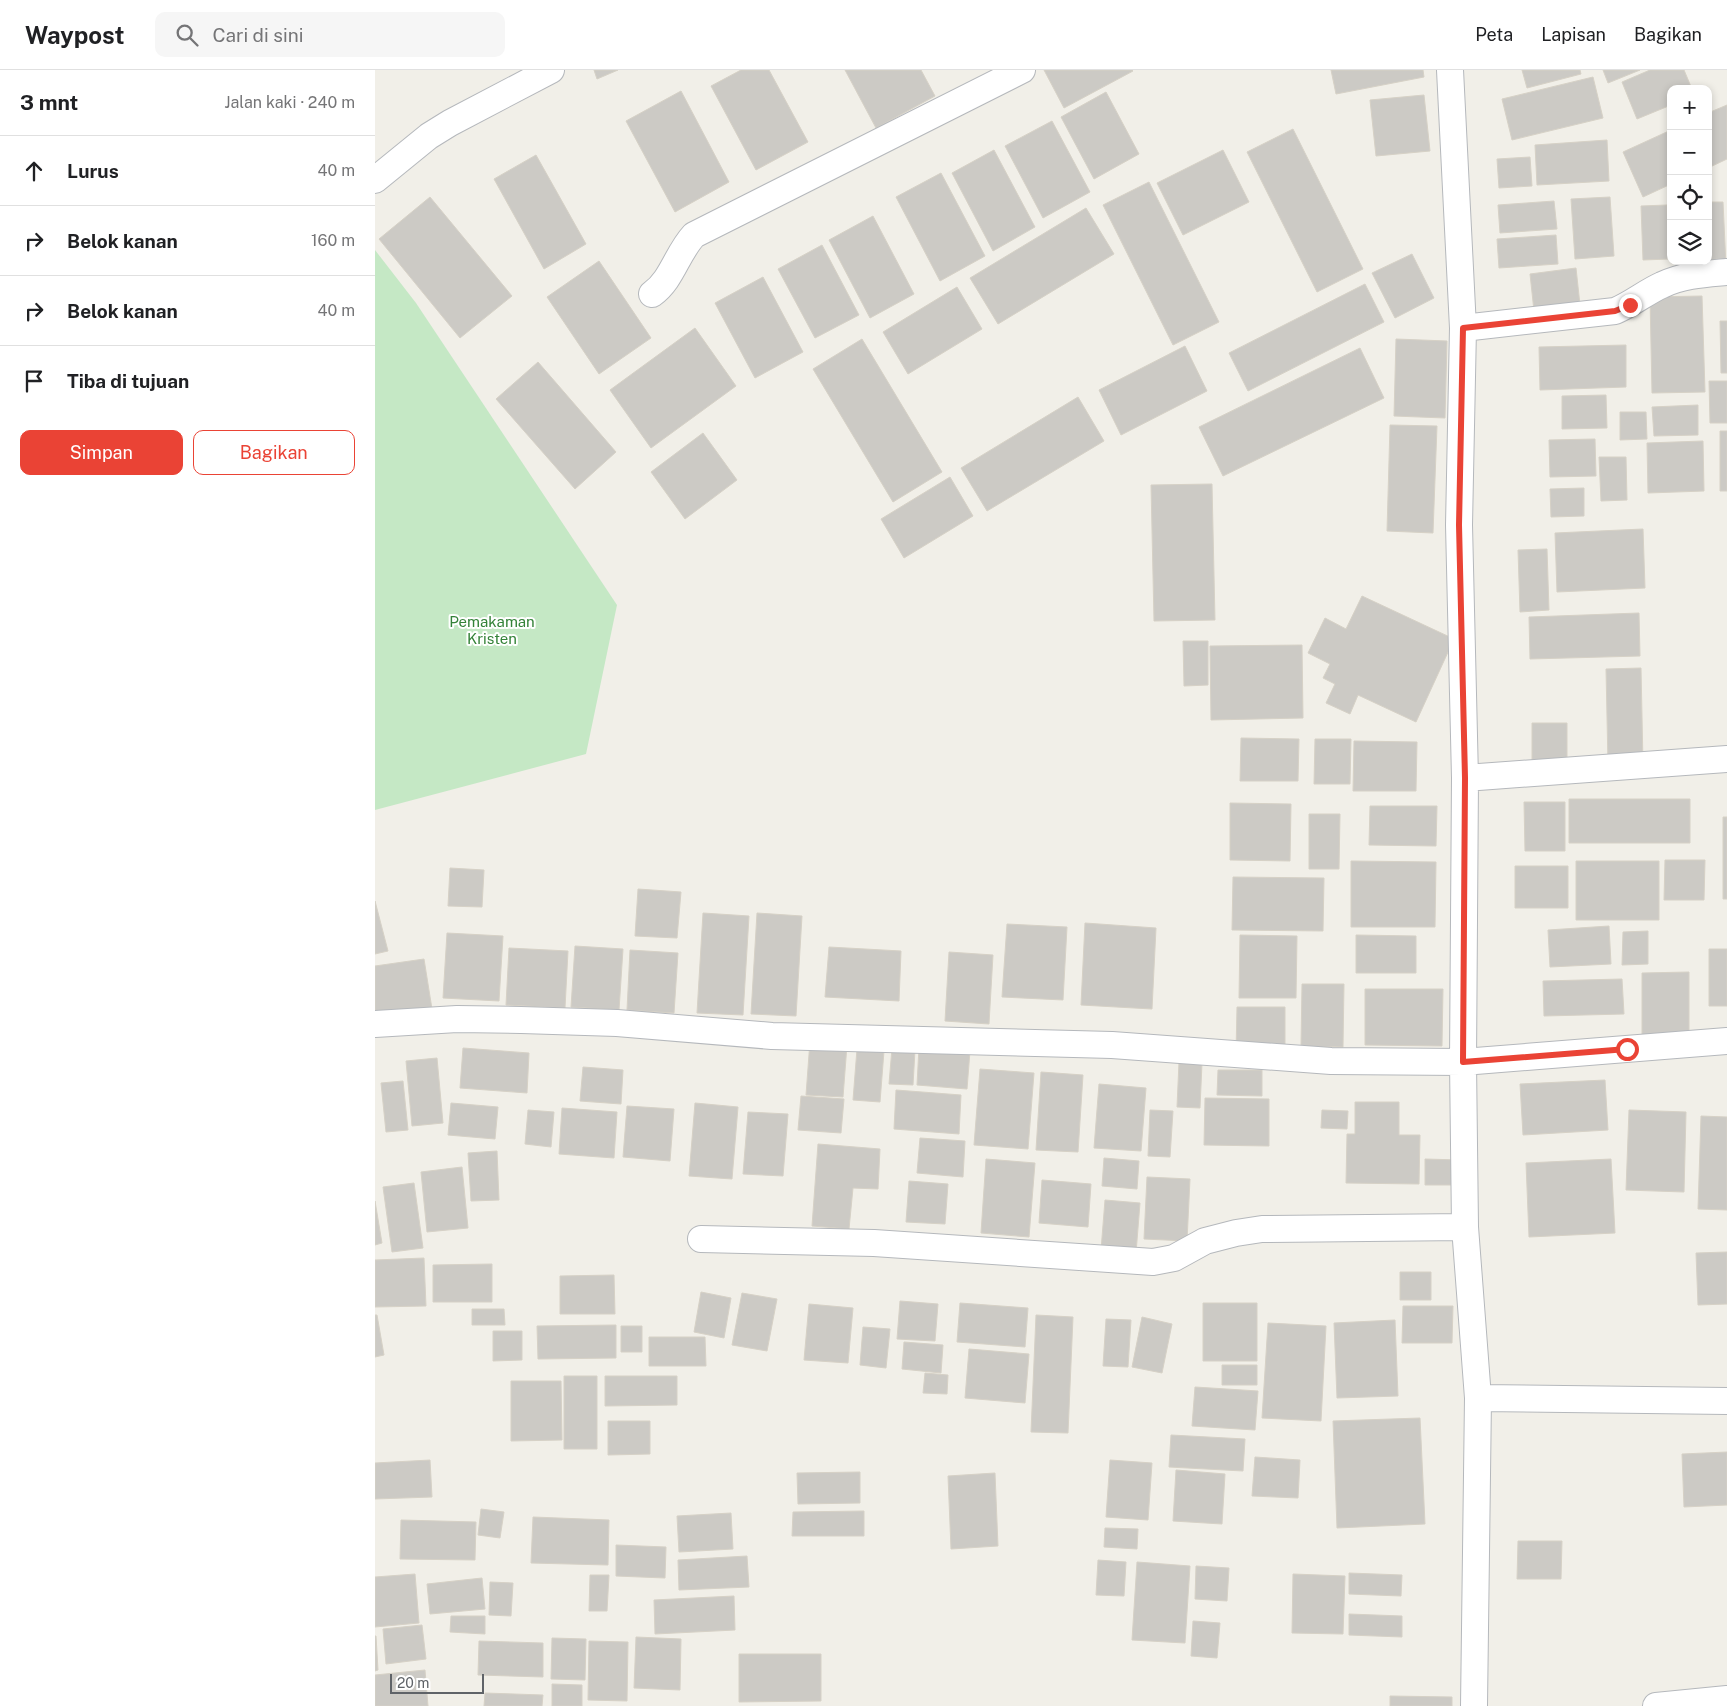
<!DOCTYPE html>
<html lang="id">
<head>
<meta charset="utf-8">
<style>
  body { margin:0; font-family:"Public Sans",sans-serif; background:#f6f6f6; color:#202124 }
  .controls { position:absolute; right:15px; top:15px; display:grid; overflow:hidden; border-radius:10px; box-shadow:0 2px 8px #0003 }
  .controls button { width:45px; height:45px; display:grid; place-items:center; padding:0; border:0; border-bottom:1px solid #e0e0e0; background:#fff; color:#202124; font:25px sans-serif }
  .scale { position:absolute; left:15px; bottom:12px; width:94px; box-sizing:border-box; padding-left:5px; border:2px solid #5f6368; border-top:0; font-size:14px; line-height:18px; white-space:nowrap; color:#5f6368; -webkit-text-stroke:4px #fff; paint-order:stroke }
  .stop { position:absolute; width:15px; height:15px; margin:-11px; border:4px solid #ea4335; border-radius:50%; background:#fff }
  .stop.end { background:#ea4335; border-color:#fff; box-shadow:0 1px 5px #0008 }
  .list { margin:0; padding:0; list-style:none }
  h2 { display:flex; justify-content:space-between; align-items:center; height:65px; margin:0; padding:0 20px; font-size:21px }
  h2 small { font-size:16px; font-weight:400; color:#757577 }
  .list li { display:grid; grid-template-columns:32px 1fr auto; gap:15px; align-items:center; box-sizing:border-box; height:70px; padding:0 20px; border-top:1px solid #e0e0e0 }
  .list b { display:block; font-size:19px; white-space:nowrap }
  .list em { font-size:16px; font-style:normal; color:#757577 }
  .actions { display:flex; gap:10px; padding:15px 20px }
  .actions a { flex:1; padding:11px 0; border:1px solid #ea4335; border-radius:10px; text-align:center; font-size:18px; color:#ea4335 }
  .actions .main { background:#ea4335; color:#fff }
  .icon { flex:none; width:28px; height:28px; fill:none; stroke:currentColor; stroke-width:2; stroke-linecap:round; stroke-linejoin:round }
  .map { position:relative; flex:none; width:1352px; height:1636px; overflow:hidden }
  header { display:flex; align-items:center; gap:30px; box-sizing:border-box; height:70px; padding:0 25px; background:#fff; border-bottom:1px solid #e0e0e0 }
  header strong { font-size:24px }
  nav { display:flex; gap:28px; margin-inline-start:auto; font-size:18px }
  .search { width:350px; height:45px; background:#f6f6f6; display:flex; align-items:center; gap:12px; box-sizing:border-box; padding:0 18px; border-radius:10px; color:#757577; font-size:19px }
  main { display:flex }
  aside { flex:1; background:#fff }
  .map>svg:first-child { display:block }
  .green { fill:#c5e8c5 }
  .building { fill:#cccac5; stroke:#d6d1c6 }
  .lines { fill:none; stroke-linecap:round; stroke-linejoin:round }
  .street-casing { stroke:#b5b8bc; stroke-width:28 }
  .street { stroke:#fff; stroke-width:26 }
  .route { stroke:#ea4335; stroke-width:6 }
  .labels { text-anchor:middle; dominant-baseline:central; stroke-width:4; stroke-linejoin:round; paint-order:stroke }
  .park-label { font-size:15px; fill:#348238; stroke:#fff }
</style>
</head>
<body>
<header>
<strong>Waypost</strong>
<div class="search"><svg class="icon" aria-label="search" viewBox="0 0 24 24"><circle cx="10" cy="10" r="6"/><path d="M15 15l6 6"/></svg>Cari di sini</div>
<nav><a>Peta</a><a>Lapisan</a><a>Bagikan</a></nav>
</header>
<main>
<aside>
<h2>3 mnt<small>Jalan kaki · 240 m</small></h2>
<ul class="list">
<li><svg class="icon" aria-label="ahead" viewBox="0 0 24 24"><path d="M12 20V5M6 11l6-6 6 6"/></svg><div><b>Lurus</b></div><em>40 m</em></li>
<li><svg class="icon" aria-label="right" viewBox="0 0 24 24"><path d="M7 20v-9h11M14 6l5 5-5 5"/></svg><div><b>Belok kanan</b></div><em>160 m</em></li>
<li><svg class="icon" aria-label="right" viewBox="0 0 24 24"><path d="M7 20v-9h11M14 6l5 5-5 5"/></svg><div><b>Belok kanan</b></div><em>40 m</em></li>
<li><svg class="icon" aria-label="arrive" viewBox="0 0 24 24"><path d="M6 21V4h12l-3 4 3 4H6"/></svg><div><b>Tiba di tujuan</b></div></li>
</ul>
<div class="actions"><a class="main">Simpan</a><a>Bagikan</a></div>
</aside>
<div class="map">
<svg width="1352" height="1636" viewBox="0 0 1352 1636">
  <rect width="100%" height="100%" fill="#f1efe8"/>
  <path class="green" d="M0,180L41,233L242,535L211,684L0,740Z"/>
  <path class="building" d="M219,0H243L222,9Z
    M366,0H394L433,72L381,100L336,16Z
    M470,0H546L560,26L501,58Z
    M669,0H757L758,1L689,38Z
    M956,0H1048L1049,7L961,24Z
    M1147,0H1205L1206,4L1152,18Z
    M1228,0H1265L1233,13Z
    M1275,0H1309L1317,19H1296V35L1262,49L1247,12Z
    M1218,7L1228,48L1137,70L1127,29Z
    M306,21L354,112L300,142L251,51Z
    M731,22L764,84L719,109L686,47Z
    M1049,25L1055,81L1001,86L995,30Z
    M1352,35V89L1333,98V43Z
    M677,51L715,122L668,148L630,76Z
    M918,59L988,199L942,222L872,82Z
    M1296,60V114L1268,127L1248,82Z
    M1232,70L1234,111L1162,115L1160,75Z
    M619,80L660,157L618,181L577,103Z
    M848,80L874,132L808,165L782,113Z
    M161,85L211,174L169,199L119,109Z
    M1155,87L1157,116L1124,118L1122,89Z
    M566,103L610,186L565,211L521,127Z
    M774,112L844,252L798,275L728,135Z
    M55,127L137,226L85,268L4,169Z
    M1235,127L1239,186L1200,189L1196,129Z
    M1179,131L1182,159L1125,163L1123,135Z
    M1333,132H1348L1351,196L1301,199V191H1333Z
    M1292,135L1294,189L1268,190L1266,136Z
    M711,138L739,184L623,254L595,208Z
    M498,146L539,224L495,248L454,170Z
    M1181,165L1183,194L1124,198L1122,169Z
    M447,175L484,245L440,268L403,199Z
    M1037,184L1059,228L1020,248L997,203Z
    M224,191L276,268L224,304L172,227Z
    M1201,198L1205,235L1159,241L1155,204Z
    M388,207L428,282L380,308L340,233Z
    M990,214L1009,252L873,321L854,283Z
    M582,217L607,259L533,304L508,262Z
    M1327,226L1330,322L1277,323L1275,227Z
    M1345,251H1352V303H1346Z
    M320,258L361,316L276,378L235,320Z
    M487,269L567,402L518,432L438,299Z
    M1021,269L1072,271L1070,348L1019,346Z
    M1251,275V317L1165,320L1164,277Z
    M810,276L832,321L746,365L724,320Z
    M985,278L1009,328L848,406L824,357Z
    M163,292L241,382L200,419L121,329Z
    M1334,311H1352V353H1335Z
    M1231,325L1232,358L1187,359V326Z
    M703,327L729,371L612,441L586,398Z
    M1323,335V365L1279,366L1277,337Z
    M1245,342H1271L1272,369L1245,370Z
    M1015,355L1062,356L1058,463L1012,461Z
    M1345,361H1352V421H1345Z
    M328,363L362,410L310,449L276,402Z
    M1220,369L1221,406L1175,407L1174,370Z
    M1328,371L1329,421L1273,423L1272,373Z
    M1224,387H1251L1252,430L1226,431Z
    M575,407L598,446L529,488L506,449Z
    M837,414L840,550L779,551L776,415Z
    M1209,418V446L1176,447L1175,419Z
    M1268,459L1270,518L1182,522L1180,463Z
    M1172,479L1174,540L1145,542L1143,480Z
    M987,526L1079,569L1041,652L983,625L975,644L951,633L960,614L948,608L955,594L933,583L950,548L971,559Z
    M1264,543L1265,586L1155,589L1154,547Z
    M808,571H833V615L809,616Z
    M927,575L928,648L836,650L835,576Z
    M1266,598L1268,694L1233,695L1231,599Z
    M1157,653H1192V697H1157Z
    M866,668L924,669L923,711H865Z
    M940,669H976L975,714H939Z
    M979,671L1042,672L1041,721H978Z
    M1194,729H1315V773H1194Z
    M1149,732H1190V781H1150Z
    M855,733L916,734L915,791L855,790Z
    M995,736H1062L1061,776L994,775Z
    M934,744H965L964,799H934Z
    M1348,747H1352V829H1348Z
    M1290,790H1330L1329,830H1289Z
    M976,791L1061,792L1060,857H976Z
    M1201,791H1284V850H1201Z
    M1140,796H1193V838H1140Z
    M75,798L109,800L107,837L73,836Z
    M858,807L949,808L948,861L857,860Z
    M263,819L306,822L302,868L260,866Z
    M0,831L13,881L0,884Z
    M328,843L374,846L368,945L322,943Z
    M382,843L427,846L421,946L376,944Z
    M710,853L781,858L777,939L706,935Z
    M632,854L692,857L688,930L627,927Z
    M1234,856L1236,894L1175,897L1173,860Z
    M1273,861V894L1247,895L1248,862Z
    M72,863L128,866L124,931L68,928Z
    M865,865L922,866L921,928H864Z
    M981,865L1041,866V903H981Z
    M200,876L248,879L244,940L196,937Z
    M454,877L526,881L524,931L450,927Z
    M134,878L193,881L190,938L131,935Z
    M1334,879H1352V936H1334Z
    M255,880L303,883L299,943L252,940Z
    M574,882L618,885L614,954L570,951Z
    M49,889L57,939L0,948V896Z
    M1314,902V970L1267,969V903Z
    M1247,909L1249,944L1169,946L1168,911Z
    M927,914H969L968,977L926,976Z
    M990,919H1068L1067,976L990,975Z
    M862,937H910V984L861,983Z
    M435,971L472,975L468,1027L431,1025Z
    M544,977L595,981L592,1019L542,1015Z
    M88,978L154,983L152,1023L85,1018Z
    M517,978L540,980L538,1015L514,1014Z
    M482,979L509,981L505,1032L478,1030Z
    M62,988L68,1053L37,1056L31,991Z
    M804,992L827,993L825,1038L802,1037Z
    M208,997L248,1000L246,1034L205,1031Z
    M605,999L659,1003L653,1079L599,1075Z
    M843,1000H887V1026L842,1025Z
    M666,1002L708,1005L703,1082L661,1080Z
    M1230,1010L1233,1060L1148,1065L1145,1014Z
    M28,1011L33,1060L11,1062L6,1013Z
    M724,1014L771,1018L766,1081L719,1078Z
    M521,1020L586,1025L584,1064L519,1059Z
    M426,1026L469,1029L466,1063L423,1060Z
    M830,1028L894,1029V1076L829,1075Z
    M980,1032H1024V1065H1045L1044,1114L971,1113L972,1064H980Z
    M76,1033L123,1037L120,1069L73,1065Z
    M320,1033L363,1037L357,1109L314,1106Z
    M252,1036L299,1039L295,1091L248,1087Z
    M187,1038L242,1042L239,1088L184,1084Z
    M153,1040L179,1042L176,1077L150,1074Z
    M775,1040L798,1041L795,1087L773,1086Z
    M947,1040L973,1041L972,1059L946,1058Z
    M1254,1040L1311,1042L1309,1122L1251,1120Z
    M373,1042L413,1044L408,1106L368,1104Z
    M1326,1046L1352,1047V1140L1323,1139Z
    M545,1068L590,1071L588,1107L542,1103Z
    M443,1074L505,1079L503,1119L478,1118L474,1159L437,1156Z
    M122,1081L124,1130L96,1131L93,1083Z
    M729,1088L764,1091L762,1119L727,1116Z
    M611,1089L660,1093L654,1167L606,1163Z
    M1050,1089L1085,1090L1084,1115H1050Z
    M1236,1089L1240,1163L1154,1167L1151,1093Z
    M87,1097L93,1158L52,1162L46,1102Z
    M772,1107L815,1109L812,1171L769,1169Z
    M667,1110L716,1114L713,1157L664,1153Z
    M534,1111L573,1114L570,1154L531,1152Z
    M39,1113L48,1178L17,1182L8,1117Z
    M730,1130L765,1133L761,1183L726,1180Z
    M0,1131L7,1173L0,1175Z
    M1352,1182V1234L1323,1235L1321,1183Z
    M49,1188L51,1236L0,1237V1190Z
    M117,1194V1232H58V1195Z
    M1025,1202H1056V1230H1025Z
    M239,1205L240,1244H185V1206Z
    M326,1222L356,1228L349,1268L319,1262Z
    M367,1223L402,1229L392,1281L357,1275Z
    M525,1231L563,1234L560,1271L522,1269Z
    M585,1233L653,1238L650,1277L582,1272Z
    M828,1233H882V1291H828Z
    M434,1234L478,1238L473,1293L429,1290Z
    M1028,1236H1078L1077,1273H1027Z
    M97,1239H129L130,1255H97Z
    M0,1245H2L9,1285L0,1287Z
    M661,1245L698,1247L693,1363L656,1362Z
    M767,1247L797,1254L787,1303L757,1297Z
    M731,1249L756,1250L753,1297L728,1296Z
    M1020,1250L1023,1326L962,1328L959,1253Z
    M893,1253L951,1256L946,1351L887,1348Z
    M241,1255V1288L163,1289L162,1256Z
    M246,1256H267V1282H246Z
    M488,1257L515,1259L511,1298L485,1295Z
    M118,1261H147V1290L118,1291Z
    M274,1267H330L331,1296H274Z
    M529,1272L568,1275L566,1303L527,1299Z
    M594,1279L654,1284L650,1333L590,1328Z
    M847,1295H882V1315H847Z
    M550,1303L573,1305L572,1324L548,1323Z
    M189,1306H222V1379H189Z
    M230,1306H302V1335L230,1336Z
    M136,1311H186L187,1370L136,1371Z
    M820,1317L883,1321L880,1360L817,1356Z
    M1045,1348L1050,1454L962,1458L958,1351Z
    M233,1351H275V1384L233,1385Z
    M796,1365L870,1369L868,1401L794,1397Z
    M1352,1382V1435L1309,1437L1307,1384Z
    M880,1387L925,1390L923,1428L877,1426Z
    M55,1390L57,1427L0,1429V1393Z
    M735,1390L777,1393L773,1450L731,1447Z
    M801,1400L850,1404L847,1454L798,1451Z
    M485,1402V1433L423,1434L422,1403Z
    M620,1403L623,1476L576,1479L573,1406Z
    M106,1439L129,1442L125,1468L103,1465Z
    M489,1441V1466H417L418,1442Z
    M356,1443L358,1479L304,1482L302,1446Z
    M158,1447L234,1450L233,1495L156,1493Z
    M26,1450L101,1452L100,1490L25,1489Z
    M730,1458L763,1459L762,1479L729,1477Z
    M1143,1471H1187L1186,1509H1142Z
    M241,1475L291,1477L290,1508L241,1506Z
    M372,1486L374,1517L304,1520L303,1490Z
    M723,1490L751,1492L749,1526L721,1525Z
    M762,1492L815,1496L810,1573L757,1570Z
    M821,1496L854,1498L852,1531L820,1529Z
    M974,1503L1027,1505L1026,1526L974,1524Z
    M40,1504L44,1553L0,1557V1507Z
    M918,1504L970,1506L968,1564L917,1563Z
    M215,1505H234L232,1541H214Z
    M107,1508L110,1539L55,1544L52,1514Z
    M115,1512L138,1513L136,1546L114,1545Z
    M359,1526L360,1560L280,1564L279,1530Z
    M974,1544L1027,1546V1567L974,1565Z
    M76,1546H110V1564L75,1562Z
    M818,1551L845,1553L842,1588L816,1586Z
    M47,1555L51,1589L11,1594L8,1559Z
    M1,1566L3,1600L0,1601V1566Z
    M261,1567L306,1569L305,1620L259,1618Z
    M177,1568L211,1569L210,1610L176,1609Z
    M104,1571L168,1573V1607L103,1605Z
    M214,1571L253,1572L252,1631L213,1630Z
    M364,1584H446V1631L364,1632Z
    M50,1600L53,1636H0V1605Z
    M177,1614L207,1615V1636H177Z
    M110,1623L168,1625L167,1636H109Z
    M1015,1626L1077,1627V1636H1015Z"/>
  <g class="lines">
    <g class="street-casing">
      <path id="street" d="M1075,0L1088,258L1084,455L1090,708L1088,992L1090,1157L1103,1328L1099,1636
        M0,110L54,66L75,53L176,0
        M277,224C297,210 302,183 319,165L647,0
        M1088,258L1240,241C1257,234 1271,222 1287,215C1308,205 1330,204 1352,202
        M1090,708L1352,689
        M0,954L82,949L146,950L242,953L397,966L737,975L956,991L1088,992L1352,971
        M326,1169L499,1173L778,1192L799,1188L830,1171L861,1163L887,1159L1090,1157
        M1103,1328L1352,1331
        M1281,1636L1352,1629"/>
    </g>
    <use href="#street" class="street"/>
  </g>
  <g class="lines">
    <path class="route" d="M1252,979L1088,992L1090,708L1084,455L1088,258L1240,241L1255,235"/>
  </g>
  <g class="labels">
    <g class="park-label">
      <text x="117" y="551">Pemakaman<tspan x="117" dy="17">Kristen</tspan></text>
    </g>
  </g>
</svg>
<div class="controls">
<button>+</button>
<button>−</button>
<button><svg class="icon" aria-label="locate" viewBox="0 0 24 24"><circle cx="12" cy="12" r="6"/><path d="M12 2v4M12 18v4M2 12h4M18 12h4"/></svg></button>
<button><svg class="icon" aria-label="layers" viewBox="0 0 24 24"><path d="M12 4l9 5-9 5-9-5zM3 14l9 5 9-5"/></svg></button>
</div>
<div class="scale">20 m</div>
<div class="stop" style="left:1252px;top:979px"></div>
<div class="stop end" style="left:1255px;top:235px"></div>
</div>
</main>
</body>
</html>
